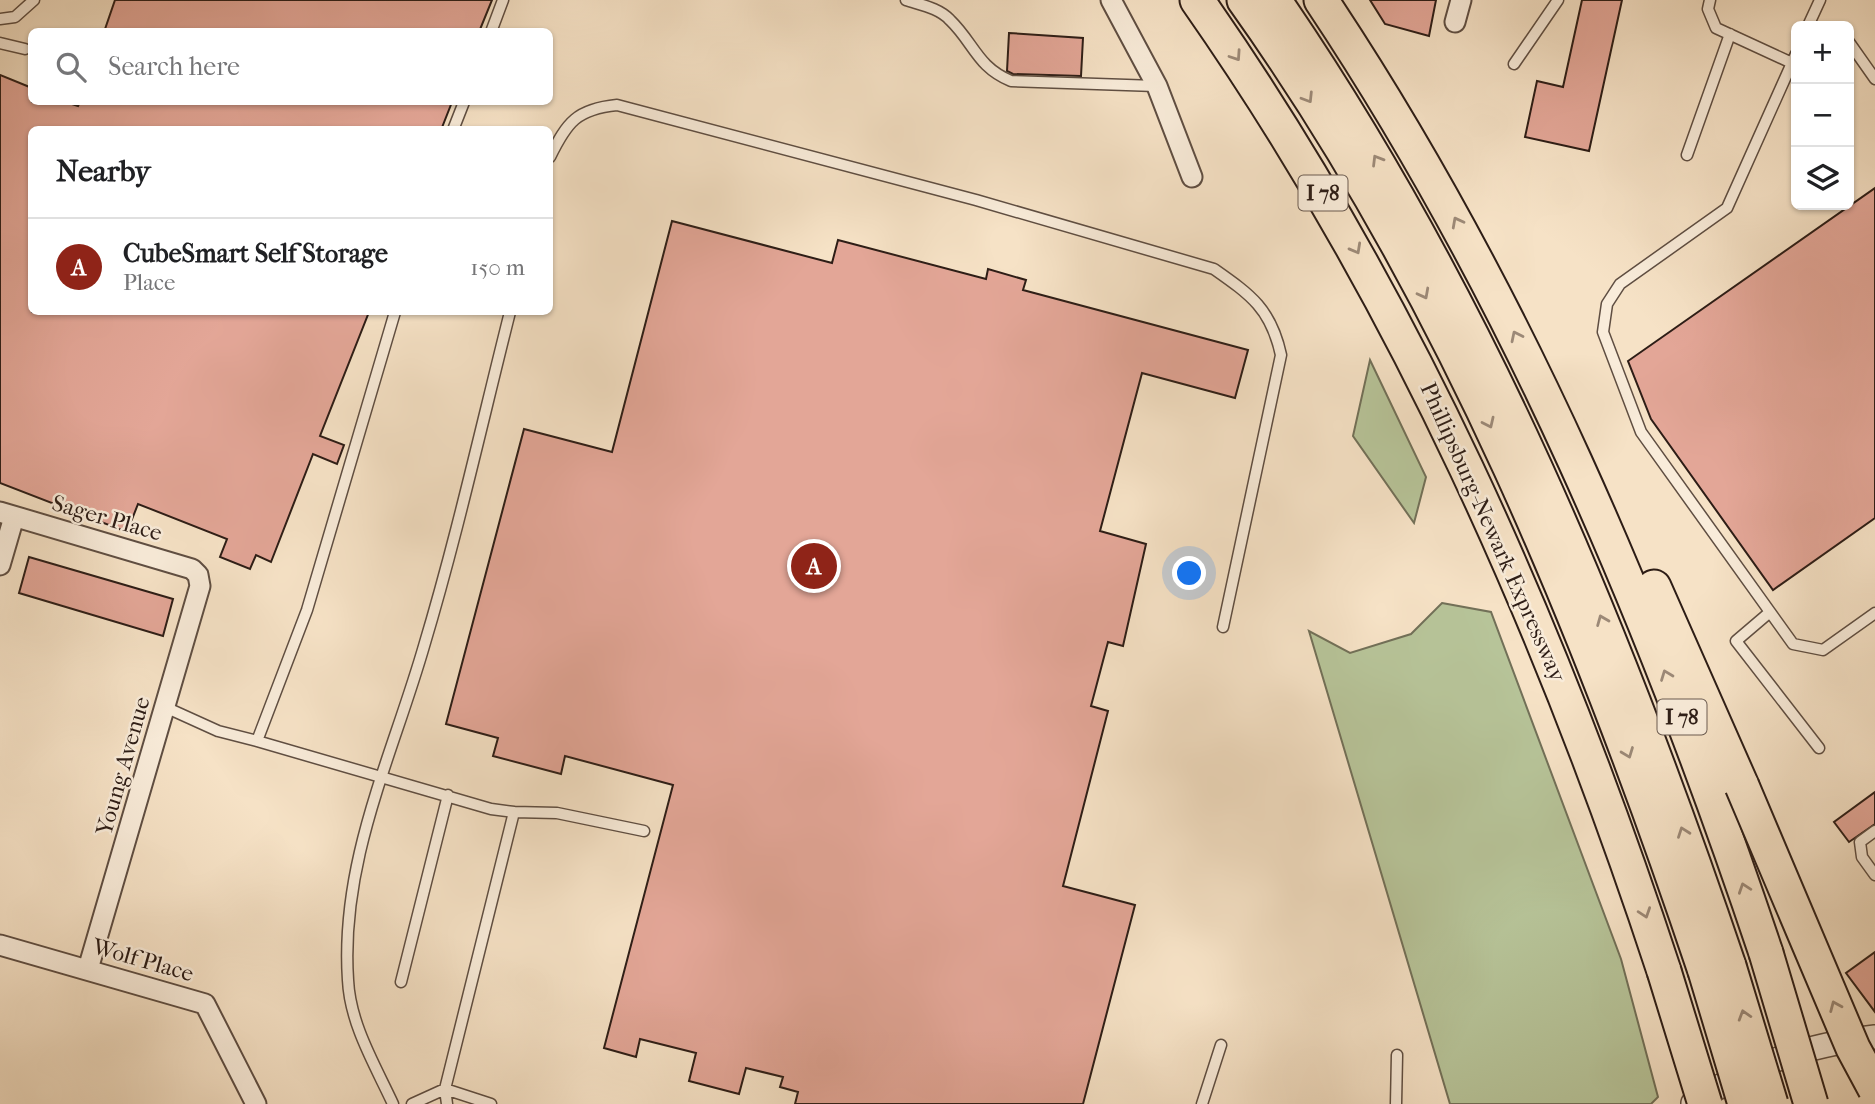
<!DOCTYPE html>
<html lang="en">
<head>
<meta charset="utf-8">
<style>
  body { margin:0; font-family:"IM FELL French Canon",serif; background:#f2f2f2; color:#202124 }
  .controls { position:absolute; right:21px; top:21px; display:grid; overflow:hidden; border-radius:10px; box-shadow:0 2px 5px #0004 }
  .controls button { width:63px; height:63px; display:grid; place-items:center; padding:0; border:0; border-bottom:2px solid #e0e0e0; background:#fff; color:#202124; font:35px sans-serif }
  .you { position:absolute; left:1190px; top:574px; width:24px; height:24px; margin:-18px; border:5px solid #fff; border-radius:50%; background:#1a73e8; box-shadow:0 0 0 10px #1a73e833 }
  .badge { display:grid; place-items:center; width:46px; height:46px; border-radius:50%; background:#8f2418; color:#fff; font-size:23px; font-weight:700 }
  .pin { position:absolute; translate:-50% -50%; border:4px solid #fff; box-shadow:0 2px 7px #0006 }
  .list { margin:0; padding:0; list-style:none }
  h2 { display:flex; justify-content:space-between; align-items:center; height:91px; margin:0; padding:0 28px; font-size:30px }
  h2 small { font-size:23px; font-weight:400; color:#757577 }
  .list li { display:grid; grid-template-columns:46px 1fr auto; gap:21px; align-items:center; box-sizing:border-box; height:98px; padding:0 28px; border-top:2px solid #e0e0e0 }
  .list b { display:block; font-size:26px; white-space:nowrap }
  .list p { margin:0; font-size:23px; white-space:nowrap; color:#757577 }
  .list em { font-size:23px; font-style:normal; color:#757577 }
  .icon { flex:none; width:38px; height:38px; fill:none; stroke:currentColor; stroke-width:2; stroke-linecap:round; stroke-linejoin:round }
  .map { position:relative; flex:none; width:1875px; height:1104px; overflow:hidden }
  .search { position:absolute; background:#fff; box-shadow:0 2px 5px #0004; left:28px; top:28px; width:525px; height:77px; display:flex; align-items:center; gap:18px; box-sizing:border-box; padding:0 24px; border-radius:10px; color:#757577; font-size:26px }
  .panel { position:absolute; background:#fff; box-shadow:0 2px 5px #0004; left:28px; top:126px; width:525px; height:189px; border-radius:10px }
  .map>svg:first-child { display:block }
  .green { fill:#b7c499; stroke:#727058; stroke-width:2 }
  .building { fill:#e3a697; stroke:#2d1d16; stroke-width:2 }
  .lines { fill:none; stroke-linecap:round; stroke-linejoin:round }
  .service-casing { stroke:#5f4e42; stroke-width:13 }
  .minor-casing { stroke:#5f4e42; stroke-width:23 }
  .tertiary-casing { stroke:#5f4e42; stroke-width:26 }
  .motorway-casing { stroke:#2d1d16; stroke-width:37 }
  .service { stroke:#f9ecda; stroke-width:10 }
  .minor { stroke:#f9ecda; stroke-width:19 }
  .tertiary { stroke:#f9ecda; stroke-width:23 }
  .motorway { stroke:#f6e2c6; stroke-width:33 }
  .motorway-bridge-casing { stroke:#2d1d16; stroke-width:37; stroke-linecap:butt }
  .motorway-bridge { stroke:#f6e2c6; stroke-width:33 }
  .oneway { stroke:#9c8977 }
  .labels { text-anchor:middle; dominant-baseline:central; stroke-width:5; stroke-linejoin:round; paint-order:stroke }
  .shield { fill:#f9ecda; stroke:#6a5b51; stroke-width:2 }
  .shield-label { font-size:21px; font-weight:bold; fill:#2d1d16 }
  .street-label { font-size:23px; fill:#2d1d16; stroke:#f9ecda }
</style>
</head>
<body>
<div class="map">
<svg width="1875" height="1104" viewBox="0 0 1875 1104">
  <rect width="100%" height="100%" fill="#f6e2c6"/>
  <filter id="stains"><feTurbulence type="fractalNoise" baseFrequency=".00286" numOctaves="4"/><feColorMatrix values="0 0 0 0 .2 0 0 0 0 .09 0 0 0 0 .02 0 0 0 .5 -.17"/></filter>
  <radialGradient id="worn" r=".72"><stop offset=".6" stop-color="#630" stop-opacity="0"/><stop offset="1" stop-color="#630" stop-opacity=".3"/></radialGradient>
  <path class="green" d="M1370,360L1426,477L1414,523L1353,436Z
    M1442,603L1491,612L1621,959L1658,1097L1651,1104H1450L1309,631L1350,653L1411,634Z"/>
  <path class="building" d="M115,0H492L479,32H104Z
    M1370,0H1436L1429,36L1385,24Z
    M1582,0H1622L1589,151L1525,137L1537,81L1563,87Z
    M1009,33L1083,38L1081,76L1013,74L1007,71Z
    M0,75L32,88V102H66L78,106L80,102H452L441,130H32V312H369L320,436L344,445L337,464L313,454L271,562L256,555L250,569L220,557L227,539L138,504L127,532L0,483Z
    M1875,188V518L1773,590L1651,419L1628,361Z
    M672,221L832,263L838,240L986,279L988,269L1026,280L1023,290L1248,350L1235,398L1142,373L1100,531L1146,544L1123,646L1108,642L1091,706L1108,711L1063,886L1135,905L1083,1104H795L798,1092L780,1087L783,1077L746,1068L739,1094L689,1081L696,1053L640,1039L636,1057L604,1048L673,785L565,756L561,774L493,756L498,738L446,724L524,429L612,452Z
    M29,557L173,599L163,636L19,593Z
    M1875,792V824L1849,842L1834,822Z
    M1875,952V1012L1846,973Z"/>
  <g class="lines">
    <g class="service-casing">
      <path id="service" d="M906,0C921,5 939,8 950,20C974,43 977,67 1011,81L1156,86
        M1710,0L1708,9L1716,28L1792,63
        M0,19L15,17L34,0
        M1808,26L1820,0
        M491,32L503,0
        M1849,42L1875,79
        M0,43L25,49
        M1796,54L1727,208L1620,284L1607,304L1603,332L1641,432L1793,644L1823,650L1875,613
        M1514,64L1558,0
        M453,130L464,102
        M1687,155L1730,34
        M550,157C567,122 577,109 617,105L976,200L1214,269C1251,295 1271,309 1281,355L1223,627
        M1770,612L1736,641L1819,748
        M165,707L218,731L257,741L307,610L395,312
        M257,741L491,809L514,812L445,1089L412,1104
        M514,812L557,813L644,831
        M1875,831L1860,842L1862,857L1875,875
        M401,982L448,795
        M393,1104C375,1065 350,1024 348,980C340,861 392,757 424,646C457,536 482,423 510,312
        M447,1104L445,1089L491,1104
        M1202,1104L1221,1045
        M1396,1104L1397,1055"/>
    </g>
    <g class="minor-casing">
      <path id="minor" d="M1111,0L1157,86L1192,177
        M1455,22L1461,0
        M0,512L192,569L198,575L200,586L88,969
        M0,565L14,517
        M0,945L205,1004L256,1104"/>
    </g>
    <g class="tertiary-casing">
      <path id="tertiary" d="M1693,1103C1753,1063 1804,1046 1875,1037"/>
    </g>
    <g class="motorway-casing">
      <path id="motorway" d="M1197,0C1405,297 1551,627 1664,971
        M1244,0C1453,293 1591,631 1705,971
        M1274,0C1478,297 1614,626 1729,966
        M1321,0C1517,294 1654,619 1766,953
        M1654,587L1742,786"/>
    </g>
    <use href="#service" class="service"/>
    <use href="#minor" class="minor"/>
    <use href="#tertiary" class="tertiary"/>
    <use href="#motorway" class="motorway"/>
    <g class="motorway-bridge-casing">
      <path id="motorway-bridge" d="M1742,786L1853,1048L1875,1089
        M1766,953L1811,1104
        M1729,966L1771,1104
        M1664,971L1705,1104
        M1705,971L1745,1104"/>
    </g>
    <use href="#motorway-bridge" class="motorway-bridge"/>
  </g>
  <defs><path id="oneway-chevron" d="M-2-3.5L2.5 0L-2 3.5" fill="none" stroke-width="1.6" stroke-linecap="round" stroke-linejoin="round" transform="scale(1.75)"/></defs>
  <g class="oneway">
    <use href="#oneway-chevron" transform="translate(1236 56) rotate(56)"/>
    <use href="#oneway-chevron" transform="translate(1308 98) rotate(58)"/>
    <use href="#oneway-chevron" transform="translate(1377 160) rotate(-121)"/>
    <use href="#oneway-chevron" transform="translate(1457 222) rotate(-118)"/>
    <use href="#oneway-chevron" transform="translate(1356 249) rotate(61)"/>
    <use href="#oneway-chevron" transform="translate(1424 294) rotate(62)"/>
    <use href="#oneway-chevron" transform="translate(1516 336) rotate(-116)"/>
    <use href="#oneway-chevron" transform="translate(1489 423) rotate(65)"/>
    <use href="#oneway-chevron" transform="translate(1602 620) rotate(-112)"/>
    <use href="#oneway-chevron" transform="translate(1666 675) rotate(-111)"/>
    <use href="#oneway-chevron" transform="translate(1628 753) rotate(69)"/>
    <use href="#oneway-chevron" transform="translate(1683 832) rotate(-110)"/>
    <use href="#oneway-chevron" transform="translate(1744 888) rotate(-109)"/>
    <use href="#oneway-chevron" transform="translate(1645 913) rotate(71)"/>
    <use href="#oneway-chevron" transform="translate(1835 1006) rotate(-113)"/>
    <use href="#oneway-chevron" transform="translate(1744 1015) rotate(-107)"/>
  </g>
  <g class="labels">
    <g class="shield">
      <rect x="1298.5" y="175.5" width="49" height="35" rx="5"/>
      <rect x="1657.5" y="699.5" width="49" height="35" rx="5"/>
    </g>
    <g class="shield-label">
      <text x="1323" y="193">I 78</text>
      <text x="1682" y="717">I 78</text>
    </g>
    <g class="street-label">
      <text transform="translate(107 518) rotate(16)">Sager Place</text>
      <text transform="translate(1493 532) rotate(66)">Phillipsburg-Newark Expressway</text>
      <text transform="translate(123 766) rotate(-74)">Young Avenue</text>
      <text transform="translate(143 960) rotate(16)">Wolf Place</text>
    </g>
  </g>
  <rect width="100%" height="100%" filter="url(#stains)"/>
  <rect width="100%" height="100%" fill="url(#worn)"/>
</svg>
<div class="controls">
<button>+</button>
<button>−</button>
<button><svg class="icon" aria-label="layers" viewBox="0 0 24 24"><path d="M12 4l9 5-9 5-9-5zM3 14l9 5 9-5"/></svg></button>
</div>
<div class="you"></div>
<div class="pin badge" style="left:814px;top:566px">A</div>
<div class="search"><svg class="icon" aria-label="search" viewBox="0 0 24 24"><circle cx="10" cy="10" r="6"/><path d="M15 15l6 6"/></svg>Search here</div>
<section class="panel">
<h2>Nearby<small></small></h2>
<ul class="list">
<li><span class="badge">A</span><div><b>CubeSmart Self Storage</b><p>Place</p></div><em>150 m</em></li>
</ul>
</section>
</div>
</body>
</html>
